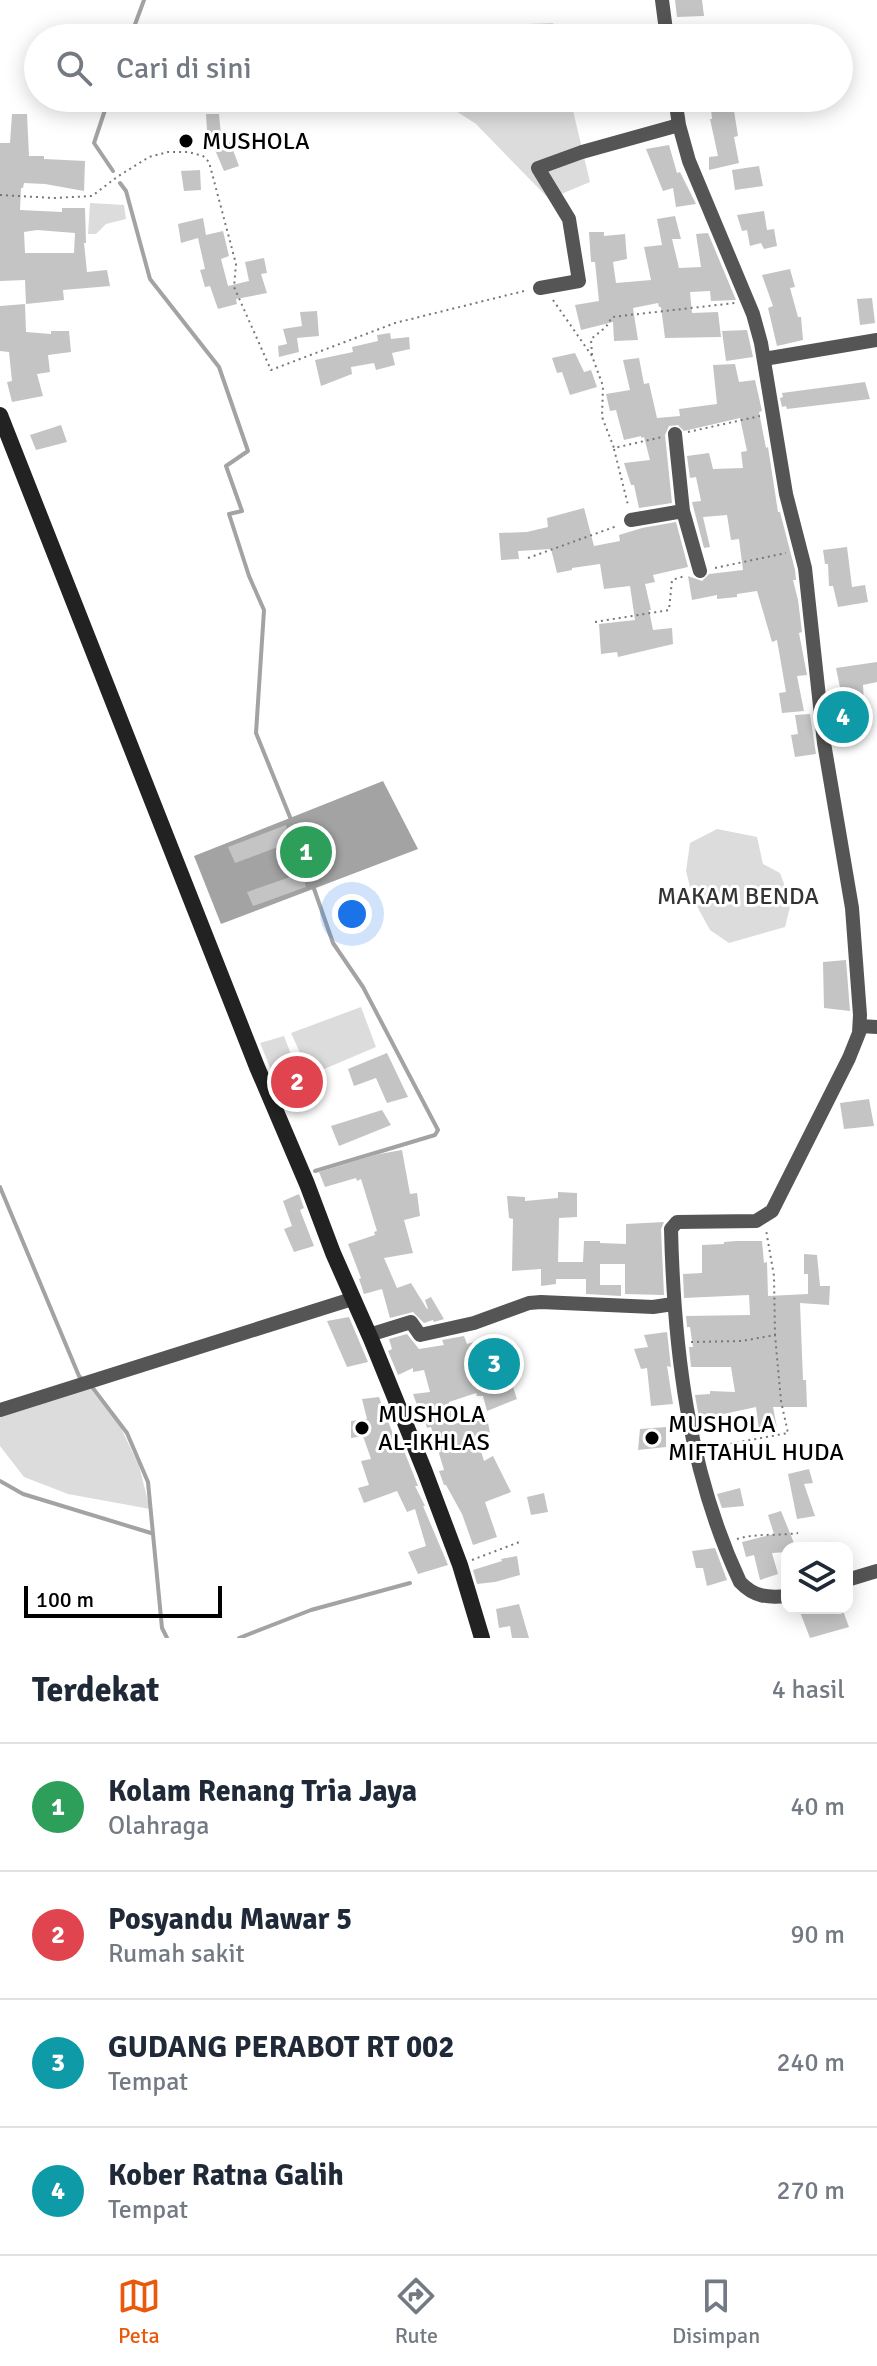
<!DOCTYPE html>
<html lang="id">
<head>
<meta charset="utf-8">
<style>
  body { margin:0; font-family:Signika,sans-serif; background:#f6f6f7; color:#1f2937 }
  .controls { position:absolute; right:24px; bottom:24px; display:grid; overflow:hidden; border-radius:16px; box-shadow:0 4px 20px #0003 }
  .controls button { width:72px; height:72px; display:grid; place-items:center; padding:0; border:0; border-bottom:2px solid #e0e1e3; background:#fff; color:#1f2937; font:40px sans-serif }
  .scale { position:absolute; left:24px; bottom:20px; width:198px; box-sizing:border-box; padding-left:8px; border:4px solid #000; border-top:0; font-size:22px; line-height:28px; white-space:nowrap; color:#000; -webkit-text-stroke:6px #fff; paint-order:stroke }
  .you { position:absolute; left:352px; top:914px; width:28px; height:28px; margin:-20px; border:6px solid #fff; border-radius:50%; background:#1a73e8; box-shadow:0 0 0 12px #1a73e833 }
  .badge { display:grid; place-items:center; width:52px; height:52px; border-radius:50%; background:#ea580c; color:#fff; font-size:26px; font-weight:700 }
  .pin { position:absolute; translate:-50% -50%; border:4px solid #fff; box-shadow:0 2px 8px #0006 }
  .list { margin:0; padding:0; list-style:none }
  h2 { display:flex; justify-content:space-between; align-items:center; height:104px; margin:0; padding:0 32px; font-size:34px }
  h2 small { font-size:26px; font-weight:400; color:#747a83 }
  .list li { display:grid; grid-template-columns:52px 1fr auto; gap:24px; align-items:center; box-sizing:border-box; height:128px; padding:0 32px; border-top:2px solid #e0e1e3 }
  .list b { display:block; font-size:30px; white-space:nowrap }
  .list p { margin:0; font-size:26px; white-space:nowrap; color:#747a83 }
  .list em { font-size:26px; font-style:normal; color:#747a83 }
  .icon { flex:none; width:44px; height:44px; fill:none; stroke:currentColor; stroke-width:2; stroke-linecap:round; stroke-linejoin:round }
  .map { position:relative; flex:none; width:877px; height:1638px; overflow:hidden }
  .search { position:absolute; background:#fff; box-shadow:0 4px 20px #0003; left:24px; right:24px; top:24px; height:88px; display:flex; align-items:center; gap:20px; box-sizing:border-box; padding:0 28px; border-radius:44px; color:#747a83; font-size:30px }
  .sheet { height:616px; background:#fff }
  nav { display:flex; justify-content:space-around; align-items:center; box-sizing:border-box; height:112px; border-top:2px solid #e0e1e3; background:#fff; font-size:22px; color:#747a83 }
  nav a { display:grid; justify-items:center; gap:4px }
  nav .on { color:#ea580c }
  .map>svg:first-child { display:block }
  .green { fill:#dcdcdc }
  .water { fill:#a3a3a3 }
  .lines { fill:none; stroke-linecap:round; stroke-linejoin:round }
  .stream { stroke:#a3a3a3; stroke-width:4 }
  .building { fill:#c4c4c4; fill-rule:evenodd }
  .path { stroke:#777; stroke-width:2; stroke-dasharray:2 4; stroke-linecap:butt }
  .street { stroke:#555; stroke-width:14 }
  .secondary { stroke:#222; stroke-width:16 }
  .poi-dot { fill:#000; stroke:#fff; stroke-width:3 }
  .labels { text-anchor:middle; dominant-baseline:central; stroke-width:6; stroke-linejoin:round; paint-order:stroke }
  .poi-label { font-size:24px; fill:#000; stroke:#fff; text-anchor:start }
  .park-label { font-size:24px; fill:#333; stroke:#fff }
</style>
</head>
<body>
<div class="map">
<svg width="877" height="1638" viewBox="0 0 877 1638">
  <rect width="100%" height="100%" fill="#fff"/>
  <path class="green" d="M553,23L556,38H356L355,31Z
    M436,98H570L590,182L549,199L476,124Z
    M90,203L124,205L126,219L106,224L96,234H88Z
    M717,829L757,837L763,864L780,873L791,903L785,927L729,943L710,930L693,899L686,871L690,843Z
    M361,1007L376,1047L310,1075L291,1033Z
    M284,1036L296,1067L274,1077L260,1043Z
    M86,1383L121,1428L139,1466L150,1509L68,1494L24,1477L0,1446V1414Z"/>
  <path class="water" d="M383,781L418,849L221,924L194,856Z"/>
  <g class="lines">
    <path class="stream" d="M130,38L144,0
      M109,98L94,143L113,171
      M120,183L126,191L150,279L219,367L248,451L226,466L242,511L229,514L249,576L264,610L256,733L292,822
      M312,883L333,943L363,987L438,1130L435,1135L315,1171
      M0,1187L79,1376L82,1379
      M92,1387L127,1433L148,1482L162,1628L167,1638
      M0,1481L23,1494L151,1533
      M239,1638L311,1610L410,1583"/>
  </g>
  <path class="building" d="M675,0H702L704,16L677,17Z
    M710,98H732L738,136L734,137L739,163L709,170V157L718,156L710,119H712Z
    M12,114H27L29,156H44V159L85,161L84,191L45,184L24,183L23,188H21L20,210L62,212V208H85L86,243H84L87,272L107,270L110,286L63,290L64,300L26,304L25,280L0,281V143H10ZM37,230L75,233L74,253H25L24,232Z
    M206,114H219L222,145L230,142L239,166L224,171L207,131Z
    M669,145L677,173L680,172L696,204L676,207L673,188L663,191L646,149Z
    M759,166L763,186L735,190L732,170Z
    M200,170L201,190L184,191L181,171Z
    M764,211L767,230L774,229L777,246L764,249L761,243L750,246L747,230L742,231L737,215Z
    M675,216L681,239H672L679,268L701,267L696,234L708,233L736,300L711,301L710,291L690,292L692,313L718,312L721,337L665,338L661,307H659L658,303L633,308L638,340L614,341L613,322L581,330L575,305L599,301L595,262H591L589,232H604V236L625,234L627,259L613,262L616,283L651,280L644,247L662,245L657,219Z
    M203,218L206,235L223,231L229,256L221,259L228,286L249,281L245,262L264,258L267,273L261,274L267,293L236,299L237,304L218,309L210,286L205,287L200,270L205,269L198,238L181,243L178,224Z
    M790,269L795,287L790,288L798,317H801L803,340L777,346L768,308L773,306L762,275Z
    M872,298L875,323L860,325L857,299Z
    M25,304L26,332L51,334V331H69L71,352L48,355L50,372L37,374L43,396L12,402L7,382L12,381L9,352L0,351V306Z
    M317,311L319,336L297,338L299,352L279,357L278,346L287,344L283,329L302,326L300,312Z
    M747,330L753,357L726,361L722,331Z
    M390,333L391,339L409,337L410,349L392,353L395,365L376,370L374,363L351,367L352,374L321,386L315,360L353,352L352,347L378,341L377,335Z
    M575,353L584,372L591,370L597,387L570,395L562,372L557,373L552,358Z
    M639,358L644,384L649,383L657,418L680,416L679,409L717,404L713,365L735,364L739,382L755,380L762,411L759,412L766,448L768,447L778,512H780L795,570L796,580H793L798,600L802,632L799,633L807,675L797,676L804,711L782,713L779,693L786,692L777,640L772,642L757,591L737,594V597L717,599V595L692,600L688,576L702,581L709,574L743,570L739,539L731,540L727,515L703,517L710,547L704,548L692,502L701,501L696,477L690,478L687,456L709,453L713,469L743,468L741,452L747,451L740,418L684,431L678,425L669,426L665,435L672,503L639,508L634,485H631L624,463L650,460L644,437L641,438V436L624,440L616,410L610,411L606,394L630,390L623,360Z
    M865,382L870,399L787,409L786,406L782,407L780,398L783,397L782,393Z
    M61,425L67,442L36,450L30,435Z
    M584,508L594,546L620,541L619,535L642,528L676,522L688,567L653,575L655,582L645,584L651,610H649L653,630L672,628L673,644L618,657L617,652L601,654L599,624L635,620L630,586L604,589L600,564L572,568V570L557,573L551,549L518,551L519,559L501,560L499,533L527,532L548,527L547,518Z
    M847,547L852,587L865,585L868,602L838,607L833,586H829L828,564H825L823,550Z
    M877,662V682L863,685L865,720L834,725L832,713H842L840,702H843L836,668Z
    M810,714L816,754L795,757L791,735L798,734L795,715Z
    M286,825L291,842L235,863L228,847Z
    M302,873L306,887L253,906L247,892Z
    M846,960L850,1011L824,1008L823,962Z
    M387,1053L408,1097L387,1103L376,1078L354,1086L348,1069Z
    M869,1099L874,1126L844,1129L840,1103Z
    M382,1110L391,1125L339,1146L331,1126Z
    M402,1150L410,1194L417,1193L420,1216L404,1220L413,1253L384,1258L397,1288L411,1283L427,1309H428L425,1300L431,1297L444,1319L434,1322L433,1320L424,1323L413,1312L390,1318L382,1289L364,1294L359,1279L361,1278L348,1244L375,1235L374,1232L377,1231L361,1179L357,1181L356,1178L325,1187L319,1172L374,1155Z
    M558,1192L577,1193V1217L559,1218L558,1262H583L584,1241H600V1243L626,1244V1224L664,1222L661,1229L664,1295L625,1294V1264H600V1285H621V1296L586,1294V1279H556V1284L541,1286V1269L512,1271L513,1219L509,1218L507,1196L525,1197V1201L558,1198Z
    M299,1194L304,1208L300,1210L314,1246L294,1252L284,1229L292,1226L283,1201Z
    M736,1241H762L764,1263L767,1262L768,1296L808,1294V1274H804V1254L817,1255L820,1286H830L829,1305L800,1303L803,1380H806L807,1407H773L777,1428L759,1430L756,1407L705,1418L706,1423L700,1424L695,1395L710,1394V1391L735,1392L731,1367H691L689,1347H693L690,1327H687L686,1316L750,1315L749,1295L684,1298L683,1274L702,1273V1245L724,1244V1242Z
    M349,1317L368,1362L347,1367L327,1321Z
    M667,1332L671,1367L667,1366L673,1404L651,1406L647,1368L641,1369L634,1349L648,1347L644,1335Z
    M407,1334L419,1349L444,1345L442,1340L464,1336L467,1344L481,1340L488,1362L497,1359L501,1371L507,1369L517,1399L487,1411L483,1396H477L476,1393L449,1402L453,1424L487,1417L490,1433L476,1435L484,1461L493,1456L511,1492L485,1502L497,1537L473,1545L462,1514L446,1485H444L439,1471L444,1470L431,1427L427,1428L420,1405H417L413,1394L430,1392L424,1370L413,1372V1368L398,1375L388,1351L392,1349L389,1339Z
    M379,1397L393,1434L397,1433L418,1486H415L425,1506H423L448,1565L418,1574L408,1552L426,1546L415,1509L407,1512L397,1491L364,1503L358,1488L369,1485L361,1461L371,1459L363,1436L351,1438V1421L367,1419L362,1399Z
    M666,1427V1447L638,1450L640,1429Z
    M809,1469L813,1483L804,1484L815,1516L797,1519L788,1474Z
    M740,1488L744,1506L722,1508L717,1494Z
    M544,1493L548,1512L531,1515L527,1497Z
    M781,1511L796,1548H787V1552L772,1553L778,1574L760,1580L754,1555L746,1557L742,1542L774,1534L768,1515Z
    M715,1548L727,1580L707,1586L703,1568H696L692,1551Z
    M517,1556L520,1575L495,1582L477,1584L473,1570L502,1561L501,1559Z
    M519,1604L529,1638H512L510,1626L499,1628L496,1609Z
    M815,1608H842L849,1627L810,1638L800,1612Z"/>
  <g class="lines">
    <path class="path" d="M0,195L54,198L92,196L117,177L149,157L168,152H188L203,156L209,162L236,264L234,287L271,370L395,323L524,291
      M553,300L592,356L603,386L602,417L614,448L662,437
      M592,355L591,339L606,327L612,317L735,303
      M688,432L760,416
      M614,449L628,505
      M528,558L617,526
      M715,568L786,553
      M595,622L669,610L672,580L685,576
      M691,1342L742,1341L775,1335L774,1276L766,1230
      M707,1448L788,1433L781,1401L775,1335
      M737,1539C756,1533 778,1536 798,1533
      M472,1560L522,1541"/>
    <path class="street" d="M662,0L667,38
      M675,98L679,125L689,161L753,314L761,343L786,494L805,568L824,743L852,908L860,1015L859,1033L849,1058L772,1211L756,1221L677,1222L671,1229C674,1350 688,1471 740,1582C754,1597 768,1598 787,1596
      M540,288L579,281L569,219L538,168L582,152L679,125
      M764,359L877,340
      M675,434L683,511L700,571
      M631,520L683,511
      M860,1026L877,1027
      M369,1335L411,1322L420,1335L474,1323L529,1303L541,1302L653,1307L673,1304
      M0,1410L352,1299
      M847,1580L877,1571"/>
    <path class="secondary" d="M0,415L257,1067L307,1184L333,1253L371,1339L425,1472L460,1565L482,1638"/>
  </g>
  <g class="poi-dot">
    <circle cx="186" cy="141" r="8"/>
    <circle cx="362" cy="1428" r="8"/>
    <circle cx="652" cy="1438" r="8"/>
  </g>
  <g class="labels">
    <g class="poi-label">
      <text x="202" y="141">MUSHOLA</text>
      <text x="378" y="1414">MUSHOLA<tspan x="378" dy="28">AL-IKHLAS</tspan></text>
      <text x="668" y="1424">MUSHOLA<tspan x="668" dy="28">MIFTAHUL HUDA</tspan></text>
    </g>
    <g class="park-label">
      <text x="738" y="896">MAKAM BENDA</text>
    </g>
  </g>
</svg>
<div class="controls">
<button><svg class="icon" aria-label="layers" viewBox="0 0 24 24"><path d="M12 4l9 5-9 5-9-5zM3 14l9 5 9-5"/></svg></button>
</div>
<div class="scale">100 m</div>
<div class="you"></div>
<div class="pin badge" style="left:306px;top:852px;background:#2e9e5b">1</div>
<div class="pin badge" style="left:297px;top:1082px;background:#e0444e">2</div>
<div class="pin badge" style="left:494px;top:1364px;background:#0f9aa8">3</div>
<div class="pin badge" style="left:843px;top:717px;background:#0f9aa8">4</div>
<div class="search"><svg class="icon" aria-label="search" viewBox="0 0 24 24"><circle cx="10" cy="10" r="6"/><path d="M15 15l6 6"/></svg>Cari di sini</div>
</div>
<section class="sheet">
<h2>Terdekat<small>4 hasil</small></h2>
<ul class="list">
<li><span class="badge" style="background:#2e9e5b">1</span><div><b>Kolam Renang Tria Jaya</b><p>Olahraga</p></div><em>40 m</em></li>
<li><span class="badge" style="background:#e0444e">2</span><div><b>Posyandu Mawar 5</b><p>Rumah sakit</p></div><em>90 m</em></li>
<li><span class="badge" style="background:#0f9aa8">3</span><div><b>GUDANG PERABOT RT 002</b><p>Tempat</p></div><em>240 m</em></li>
<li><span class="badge" style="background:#0f9aa8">4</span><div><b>Kober Ratna Galih</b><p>Tempat</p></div><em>270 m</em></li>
</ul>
</section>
<nav>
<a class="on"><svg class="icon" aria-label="map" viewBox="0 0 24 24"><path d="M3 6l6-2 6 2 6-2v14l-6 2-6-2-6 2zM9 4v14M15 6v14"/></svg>Peta</a>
<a><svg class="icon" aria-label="directions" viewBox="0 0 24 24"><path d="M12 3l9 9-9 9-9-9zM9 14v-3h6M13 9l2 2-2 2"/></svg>Rute</a>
<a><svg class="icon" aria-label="saved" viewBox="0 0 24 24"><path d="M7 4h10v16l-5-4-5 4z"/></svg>Disimpan</a>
</nav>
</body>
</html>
